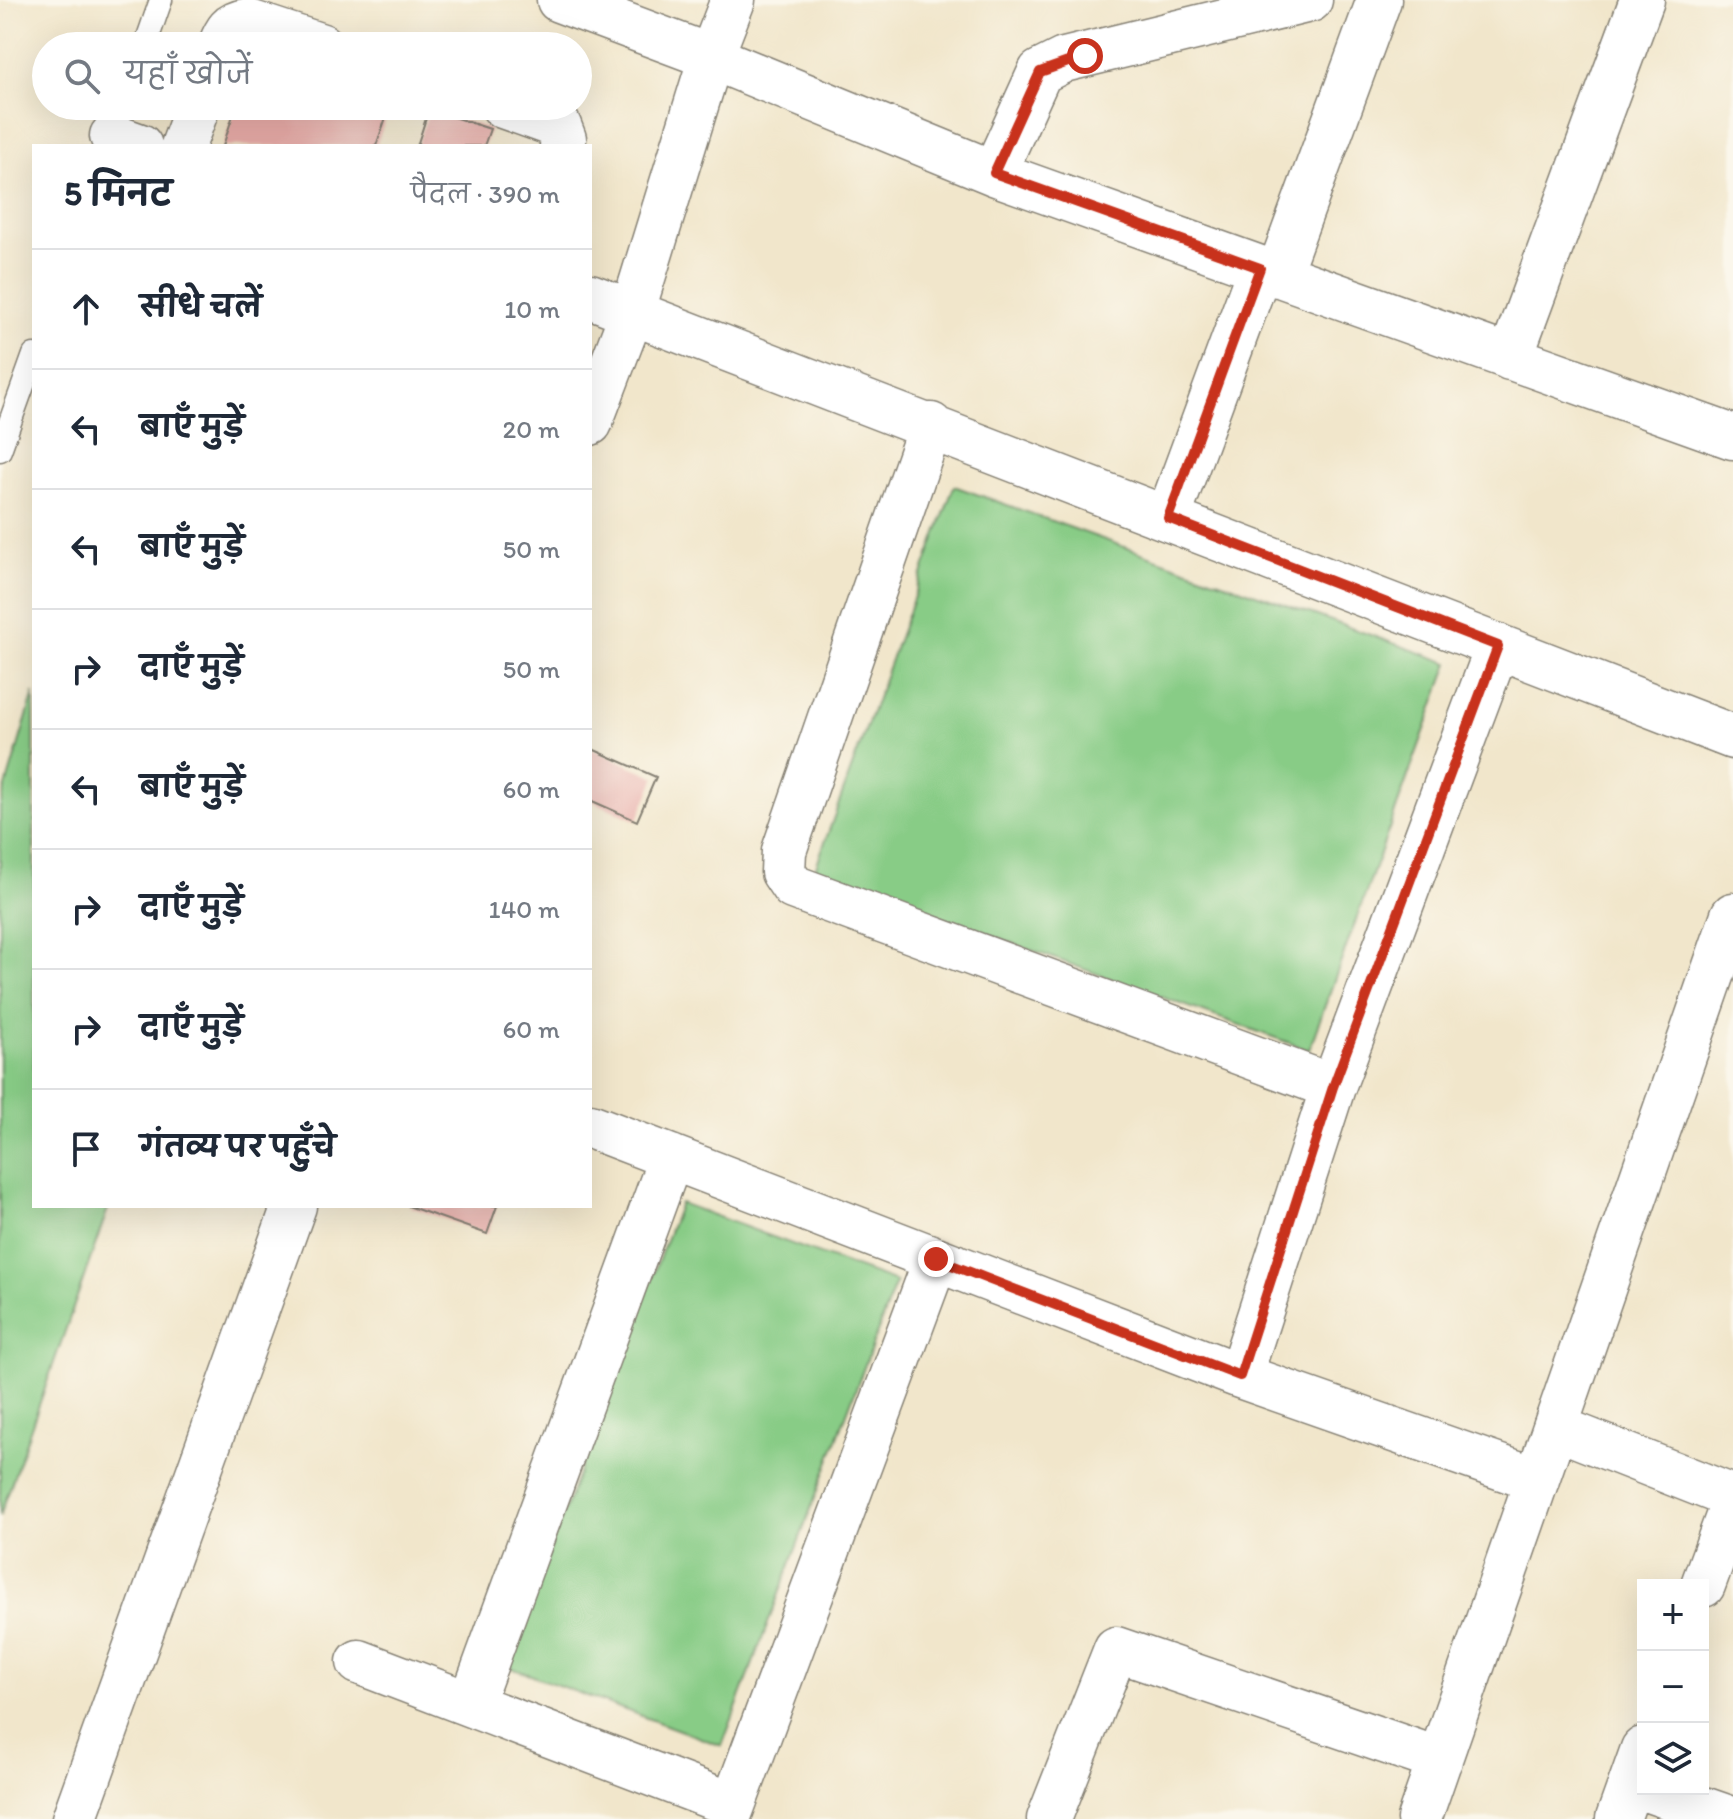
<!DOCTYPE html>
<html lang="hi">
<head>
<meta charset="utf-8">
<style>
  body { margin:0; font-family:Itim,"Playpen Sans Deva",sans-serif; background:#f2f2f3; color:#1f2937 }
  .controls { position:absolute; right:24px; bottom:24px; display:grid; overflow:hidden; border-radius:0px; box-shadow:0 8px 32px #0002 }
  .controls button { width:72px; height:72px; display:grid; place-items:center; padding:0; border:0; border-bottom:2px solid #e0e1e3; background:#fff; color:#1f2937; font:40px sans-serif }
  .stop { position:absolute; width:24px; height:24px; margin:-18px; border:6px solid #c8321e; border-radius:50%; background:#fff }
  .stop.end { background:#c8321e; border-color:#fff; box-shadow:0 2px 8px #0008 }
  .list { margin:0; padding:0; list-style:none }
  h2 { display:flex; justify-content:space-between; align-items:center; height:104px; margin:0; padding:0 32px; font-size:34px }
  h2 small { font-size:26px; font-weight:400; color:#747a83 }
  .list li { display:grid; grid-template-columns:52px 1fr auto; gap:24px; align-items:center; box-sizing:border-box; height:120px; padding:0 32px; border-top:2px solid #e0e1e3 }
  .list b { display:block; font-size:30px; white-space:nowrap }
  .list em { font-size:26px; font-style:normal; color:#747a83 }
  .icon { flex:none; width:44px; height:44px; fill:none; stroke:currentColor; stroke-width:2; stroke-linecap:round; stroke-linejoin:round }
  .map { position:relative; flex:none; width:1733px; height:1819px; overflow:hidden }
  .search { position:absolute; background:#fff; box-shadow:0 8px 32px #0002; left:32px; top:32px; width:560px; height:88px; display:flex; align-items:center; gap:20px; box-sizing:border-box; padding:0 28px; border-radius:44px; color:#747a83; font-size:30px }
  .panel { position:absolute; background:#fff; box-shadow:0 8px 32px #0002; left:32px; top:144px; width:560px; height:1064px; border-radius:0px }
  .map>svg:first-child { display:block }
  .green { fill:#88cc86; stroke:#527451; stroke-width:2 }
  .building { fill:#e8aba7 }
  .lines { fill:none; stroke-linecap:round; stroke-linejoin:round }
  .service-casing { stroke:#868174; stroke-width:25 }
  .minor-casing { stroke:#868174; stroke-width:47 }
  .service { stroke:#fff; stroke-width:22 }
  .minor { stroke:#fff; stroke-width:44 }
  .route { stroke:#c8321e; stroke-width:10 }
</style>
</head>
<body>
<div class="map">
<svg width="1733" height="1819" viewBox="0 0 1733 1819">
  <rect width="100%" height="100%" fill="#fbf7ec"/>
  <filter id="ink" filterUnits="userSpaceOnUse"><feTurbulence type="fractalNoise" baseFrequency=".0125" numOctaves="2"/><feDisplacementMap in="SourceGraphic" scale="16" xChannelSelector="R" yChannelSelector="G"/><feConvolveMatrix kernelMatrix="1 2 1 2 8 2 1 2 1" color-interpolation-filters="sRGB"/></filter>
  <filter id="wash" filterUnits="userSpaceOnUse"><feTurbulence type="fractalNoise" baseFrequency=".006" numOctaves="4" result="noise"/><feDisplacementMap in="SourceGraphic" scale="32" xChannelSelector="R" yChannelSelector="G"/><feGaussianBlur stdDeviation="1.8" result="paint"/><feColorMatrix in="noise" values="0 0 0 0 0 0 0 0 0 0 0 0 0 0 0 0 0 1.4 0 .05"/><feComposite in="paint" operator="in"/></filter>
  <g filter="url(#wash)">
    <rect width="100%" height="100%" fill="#f1e6cb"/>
    <path class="green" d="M954,486L1449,663L1309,1050L814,872Z
      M34,693V1206H109L0,1516V807Z
      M680,1203L896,1282L722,1746L506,1666Z"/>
    <g id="blocks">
      <path class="building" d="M236,106H390L376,146H223Z
        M429,109L490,129L484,146H417Z
        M590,748L656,777L637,821L590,800Z
        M408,1206H497L487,1234Z"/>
    </g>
  </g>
  <g filter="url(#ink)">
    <use href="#blocks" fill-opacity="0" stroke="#868174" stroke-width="2"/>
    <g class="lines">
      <g class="service-casing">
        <path id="service" d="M145,46L161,0
          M110,141L123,106
          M0,450L34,355"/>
      </g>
      <g class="minor-casing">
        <path id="minor" d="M559,0L711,57L994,173L1733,437
          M220,46C226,31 229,24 246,21L322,46
          M503,106L559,126L564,139L562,146
          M112,136L140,146
          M183,146L198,106
          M994,173L1040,72L1064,60L1310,0
          M1278,275L1379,0
          M590,296L1733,737
          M1510,358L1642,0
          M590,423L633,310L711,57L733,0
          M931,425L784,851L783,872L793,887L1333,1087L1498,646
          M1168,518L1260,268
          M590,1126L1240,1376L1537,1480
          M1240,1376L1333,1087
          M1555,1427L1733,1497
          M1703,1585L1733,1503
          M359,1662L733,1805
          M471,1704L671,1157
          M1646,1789L1732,1819
          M74,1819L294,1206
          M728,1819L936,1259
          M1049,1819L1116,1649L1440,1760
          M1419,1819L1733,915
          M1618,1819L1643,1749"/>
      </g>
      <use href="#service" class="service"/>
      <use href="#minor" class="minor"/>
    </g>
  </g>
  <g class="lines" filter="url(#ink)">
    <path class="route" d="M936,1259L1240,1376L1333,1087L1498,646L1168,518L1260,268L994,173L1040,72L1085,56"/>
  </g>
</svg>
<div class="controls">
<button>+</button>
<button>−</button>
<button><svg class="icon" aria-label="layers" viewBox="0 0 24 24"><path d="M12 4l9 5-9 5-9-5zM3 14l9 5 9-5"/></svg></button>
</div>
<div class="stop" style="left:1085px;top:56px"></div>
<div class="stop end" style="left:936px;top:1259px"></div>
<div class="search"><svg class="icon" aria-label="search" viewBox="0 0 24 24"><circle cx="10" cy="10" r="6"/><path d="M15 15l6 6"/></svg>यहाँ खोजें</div>
<section class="panel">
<h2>5 मिनट<small>पैदल · 390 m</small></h2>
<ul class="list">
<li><svg class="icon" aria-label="ahead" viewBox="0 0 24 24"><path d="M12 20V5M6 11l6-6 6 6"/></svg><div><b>सीधे चलें</b></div><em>10 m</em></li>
<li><svg class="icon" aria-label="left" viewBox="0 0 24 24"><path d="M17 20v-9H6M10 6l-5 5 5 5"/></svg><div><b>बाएँ मुड़ें</b></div><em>20 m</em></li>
<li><svg class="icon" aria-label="left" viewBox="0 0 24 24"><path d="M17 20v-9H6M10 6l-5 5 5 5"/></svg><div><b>बाएँ मुड़ें</b></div><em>50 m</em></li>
<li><svg class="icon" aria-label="right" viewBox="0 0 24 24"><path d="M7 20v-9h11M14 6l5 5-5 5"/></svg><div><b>दाएँ मुड़ें</b></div><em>50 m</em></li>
<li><svg class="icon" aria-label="left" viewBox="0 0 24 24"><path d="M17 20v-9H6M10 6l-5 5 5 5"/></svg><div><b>बाएँ मुड़ें</b></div><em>60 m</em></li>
<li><svg class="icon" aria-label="right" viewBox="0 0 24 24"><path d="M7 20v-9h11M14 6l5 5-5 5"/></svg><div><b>दाएँ मुड़ें</b></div><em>140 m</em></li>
<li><svg class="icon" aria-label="right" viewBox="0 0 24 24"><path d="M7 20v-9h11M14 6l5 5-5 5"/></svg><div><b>दाएँ मुड़ें</b></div><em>60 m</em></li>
<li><svg class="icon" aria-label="arrive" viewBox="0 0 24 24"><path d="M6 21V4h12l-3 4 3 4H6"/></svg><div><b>गंतव्य पर पहुँचे</b></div></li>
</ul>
</section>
</div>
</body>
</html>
